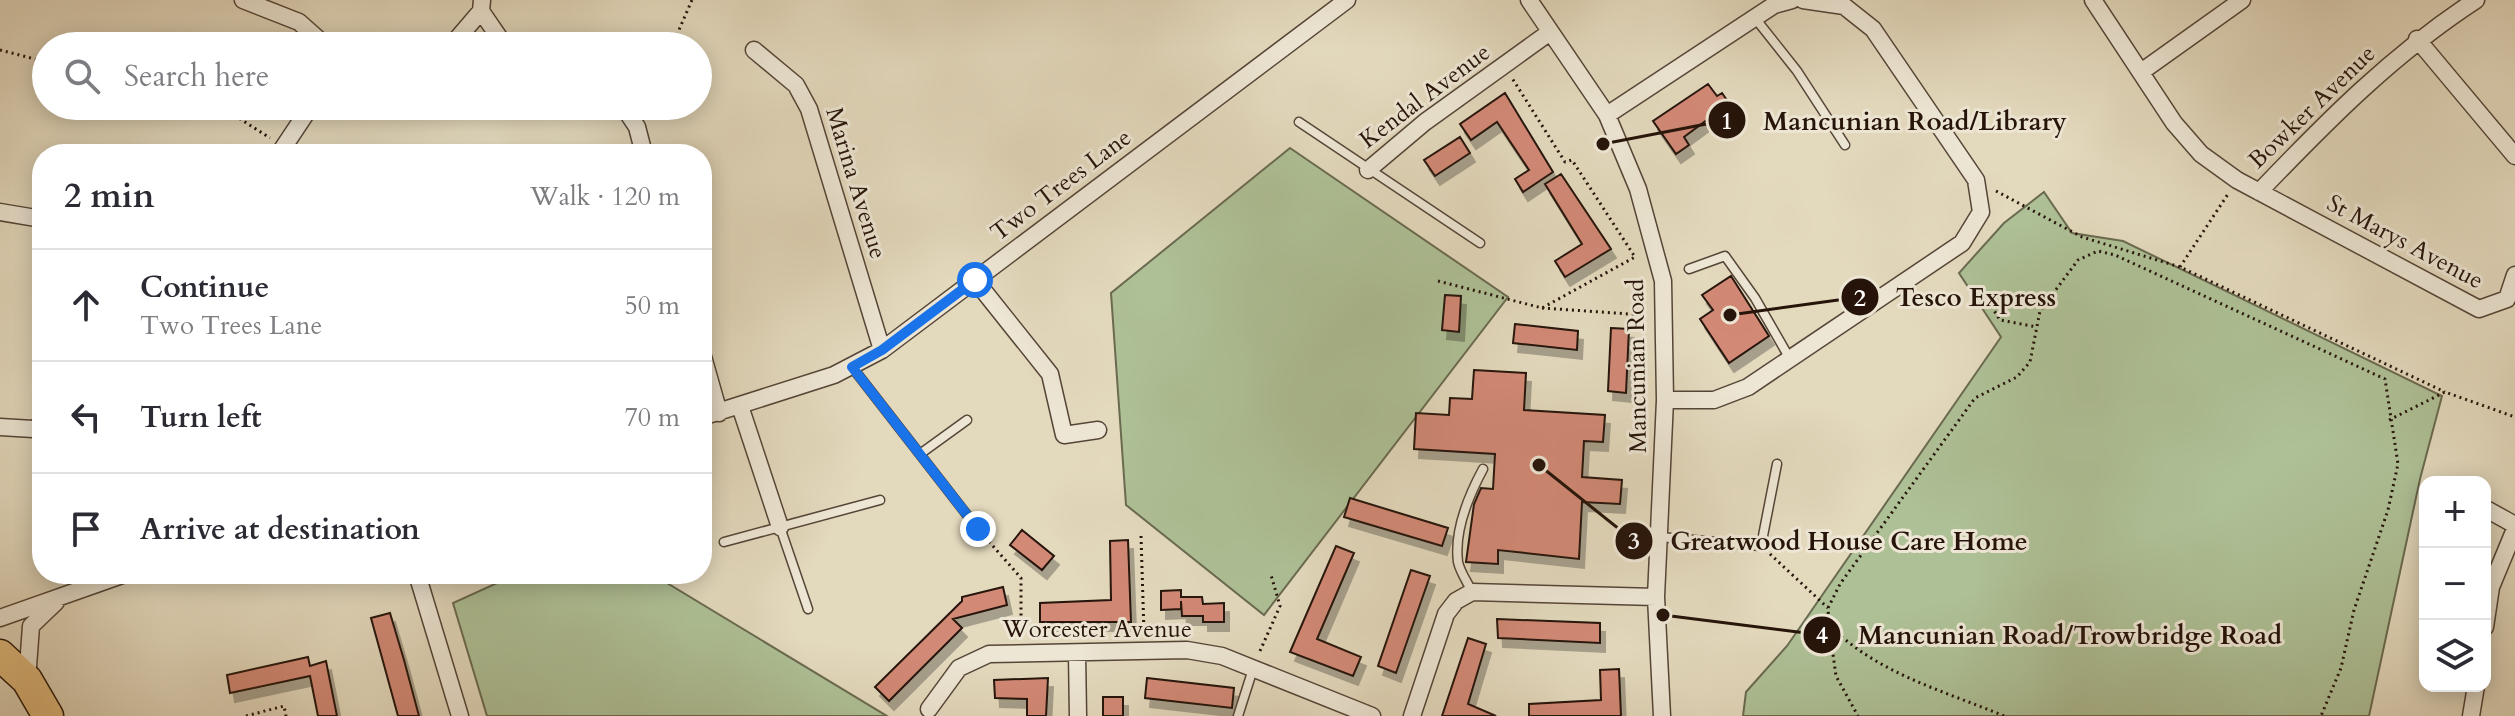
<!DOCTYPE html>
<html lang="en">
<head>
<meta charset="utf-8">
<style>
  body { margin:0; font-family:Cardo,serif; background:#f2f2f3; color:#2b2b33 }
  .controls { position:absolute; right:24px; bottom:24px; display:grid; overflow:hidden; border-radius:16px; box-shadow:0 4px 20px #0003 }
  .controls button { width:72px; height:72px; display:grid; place-items:center; padding:0; border:0; border-bottom:2px solid #e1e1e2; background:#fff; color:#2b2b33; font:40px sans-serif }
  .stop { position:absolute; width:24px; height:24px; margin:-18px; border:6px solid #1a73e8; border-radius:50%; background:#fff }
  .stop.end { background:#1a73e8; border-color:#fff; box-shadow:0 2px 8px #0008 }
  .list { margin:0; padding:0; list-style:none }
  h2 { display:flex; justify-content:space-between; align-items:center; height:104px; margin:0; padding:0 32px; font-size:34px }
  h2 small { font-size:26px; font-weight:400; color:#7c7c81 }
  .list li { display:grid; grid-template-columns:52px 1fr auto; gap:24px; align-items:center; box-sizing:border-box; height:112px; padding:0 32px; border-top:2px solid #e1e1e2 }
  .list b { display:block; font-size:30px; white-space:nowrap }
  .list p { margin:0; font-size:26px; white-space:nowrap; color:#7c7c81 }
  .list em { font-size:26px; font-style:normal; color:#7c7c81 }
  .icon { flex:none; width:44px; height:44px; fill:none; stroke:currentColor; stroke-width:2; stroke-linecap:round; stroke-linejoin:round }
  .map { position:relative; flex:none; width:2515px; height:716px; overflow:hidden }
  .search { position:absolute; background:#fff; box-shadow:0 4px 20px #0003; left:32px; top:32px; width:680px; height:88px; display:flex; align-items:center; gap:20px; box-sizing:border-box; padding:0 28px; border-radius:44px; color:#7c7c81; font-size:30px }
  .panel { position:absolute; background:#fff; box-shadow:0 4px 20px #0003; left:32px; top:144px; width:680px; height:440px; border-radius:32px }
  .map>svg:first-child { display:block }
  .green { fill:#aec096; stroke:#6a6a50; stroke-width:2 }
  .building { fill:#d28976; stroke:#26140a; stroke-width:2; filter:url(#shadow) }
  .lines { fill:none; stroke-linecap:round; stroke-linejoin:round }
  .lane-casing { stroke:#554537; stroke-width:11 }
  .street-casing { stroke:#554537; stroke-width:19 }
  .highway-casing { stroke:#26140a; stroke-width:33 }
  .path { stroke:#26140a; stroke-width:3; stroke-dasharray:2 4; stroke-linecap:butt }
  .lane { stroke:#ede6d4; stroke-width:8 }
  .street { stroke:#ede6d4; stroke-width:16 }
  .highway { stroke:#e2bc7e; stroke-width:30 }
  .route { stroke:#1a73e8; stroke-width:10 }
  .labels { text-anchor:middle; dominant-baseline:central; stroke-width:6; stroke-linejoin:round; paint-order:stroke }
  .street-label { font-size:24px; fill:#26140a; stroke:#ede6d4 }
  .leader { fill:none; stroke:#26140a; stroke-width:3 }
  .callout-dot { fill:#26140a; stroke:#ede6d4; stroke-width:3 }
  .mark-label { font-size:24px; text-anchor:middle; font-weight:bold; fill:#fff }
  .callout-label { font-size:26px; text-anchor:middle; font-weight:bold; fill:#26140a; stroke:#ede6d4; stroke-width:6; stroke-linejoin:round; paint-order:stroke }
</style>
</head>
<body>
<div class="map">
<svg width="2515" height="716" viewBox="0 0 2515 716">
  <defs>
    <filter id="shadow"><feDropShadow dx="5" dy="9" stdDeviation="0" flood-color="#0004"/></filter>
  </defs>
  <rect width="100%" height="100%" fill="#e3d9bd"/>
  <filter id="stains"><feTurbulence type="fractalNoise" baseFrequency=".0025" numOctaves="4"/><feColorMatrix values="0 0 0 0 .2 0 0 0 0 .09 0 0 0 0 .02 0 0 0 .5 -.17"/></filter>
  <radialGradient id="worn" r=".72"><stop offset=".6" stop-color="#630" stop-opacity="0"/><stop offset="1" stop-color="#630" stop-opacity=".3"/></radialGradient>
  <path class="green" d="M1290,148L1508,297L1264,615L1126,505L1111,293Z
    M2044,192L2072,233L2123,241L2442,396L2420,479L2369,716H1743L1746,692L1787,646L2001,337L1959,273L2004,223Z
    M517,574H652L887,716H487L453,603Z"/>
  <path class="building" d="M1708,84L1717,96L1722,93L1736,113L1717,126L1711,117L1684,137L1689,145L1676,154L1653,121Z
    M1505,93L1553,172L1523,192L1515,179L1529,170L1497,122L1471,140L1460,124Z
    M1460,137L1470,153L1435,176L1424,160Z
    M1561,174L1611,249L1565,277L1555,261L1582,244L1545,184Z
    M1731,276L1769,336L1729,363L1700,319L1713,310L1702,295Z
    M1445,295L1461,296L1459,332L1442,330Z
    M1515,324L1578,331L1577,350L1513,343Z
    M1611,328L1629,329L1626,393L1608,391Z
    M1474,370L1526,373L1524,410L1605,415L1603,442L1584,441L1582,477L1622,480L1620,504L1582,502L1579,559L1498,550V564L1466,562L1474,504L1481,488L1493,489L1495,454L1414,449L1416,413L1449,415L1450,398L1472,399Z
    M1350,498L1448,528L1442,546L1344,517Z
    M1022,530L1054,556L1042,570L1010,545Z
    M1128,540L1131,622H1040V603L1111,600L1110,541Z
    M1336,546L1354,553L1317,639L1361,657L1353,676L1290,652Z
    M1411,570L1430,576L1396,673L1378,666Z
    M1003,587L1007,605L953,619L962,628L889,701L875,687L962,601V597Z
    M1181,590V597H1202L1203,604L1224,603V622H1203V616H1182L1181,601V609L1161,610V591Z
    M390,613L404,660L419,716H398L384,665L371,618Z
    M1497,619L1600,623V643L1498,638Z
    M1468,638L1486,644L1468,704L1496,716H1442Z
    M308,657L310,666L326,661L337,716H318L310,676L230,693L227,675Z
    M1619,669L1621,716H1529V704L1601,700L1600,670Z
    M1048,678L1046,716H1027V699L995,698L994,680Z
    M1147,678L1234,688L1232,708L1145,698Z
    M1103,697H1123V716H1103Z"/>
  <g class="lines">
    <g class="lane-casing">
      <path id="lane" d="M1755,18L1797,71L1845,145
        M1299,122L1480,243
        M1689,269L1725,256L1755,298L1790,359
        M852,367L978,529
        M920,454L967,420
        M780,527L808,609
        M1660,537L1761,546L1777,464
        M724,542L880,500
        M1472,592C1468,583 1460,572 1458,562C1454,531 1469,495 1483,469
        M1238,716L1253,669"/>
    </g>
    <g class="street-casing">
      <path id="street" d="M243,0L299,22L326,46
        M482,0L481,11L505,46
        M1529,0L1607,115L1638,189L1663,281L1665,400L1656,597L1662,716
        M2093,0L2174,123L2201,154L2237,180L2479,309L2507,299L2515,275
        M2417,39L2515,156
        M451,46L481,11
        M754,50L796,85L809,109L882,350
        M2141,72L2242,0
        M623,106L637,127L644,154
        M1607,115L1774,5L1792,0
        M279,154L311,106
        M1368,170L1425,122L1550,32
        M2259,192C2327,121 2393,54 2476,0
        M0,212L42,219
        M975,280L1050,374L1064,435L1098,430
        M702,353L719,413
        M1665,400H1714L1748,387L1962,243L1981,212L1976,180L1873,29L1844,6L1803,0
        M740,406L780,527
        M702,417L834,375L882,350L1347,0
        M0,427L33,429L42,425
        M2488,510L2515,525
        M417,574L460,716
        M0,618L125,574
        M2485,627L2491,587L2515,529
        M1077,653L1078,716
        M27,680L31,626L56,602
        M929,709L959,668L989,654L1187,650L1222,656L1372,716
        M1412,716L1446,614L1456,601L1472,592L1656,597
        M2471,716L2476,686"/>
    </g>
    <g class="highway-casing">
      <path id="highway" d="M0,655L27,680L48,716"/>
    </g>
    <path class="path" d="M672,46L692,0
      M0,50L46,62
      M206,106L231,113L270,138
      M1996,191L2082,237L2180,267L2445,392
      M2180,267L2228,194
      M1438,281L1542,308L1635,257L1572,160L1565,162L1512,78
      M1982,291L2000,320L2037,327
      M1542,308L1644,315
      M2389,420L2445,392L2515,417
      M1141,536L1144,633
      M985,537L1021,578V636
      M1770,554L1828,608
      M1829,625L1836,676L1858,716
      M1260,651L1280,606L1271,575
      M246,716L284,706L286,716
      M2004,716C1942,690 1878,674 1829,625L1828,608L1840,584L1975,398L2017,377L2030,362L2040,311L2078,260L2098,251L2115,255L2385,379L2398,464L2388,510L2354,610L2341,668L2321,716"/>
    <use href="#lane" class="lane"/>
    <use href="#street" class="street"/>
    <use href="#highway" class="highway"/>
  </g>
  <g class="lines">
    <path class="route" d="M975,280L882,350L852,367L978,529"/>
  </g>
  <g class="labels">
    <g class="street-label">
      <text transform="translate(1425 96) rotate(-37)">Kendal Avenue</text>
      <text transform="translate(2312 107) rotate(-44)">Bowker Avenue</text>
      <text transform="translate(856 183) rotate(73)">Marina Avenue</text>
      <text transform="translate(1061 185) rotate(-37)">Two Trees Lane</text>
      <text transform="translate(2405 242) rotate(28)">St Marys Avenue</text>
      <text transform="translate(1637 366) rotate(-91)">Mancunian Road</text>
      <text x="1097" y="629">Worcester Avenue</text>
    </g>
  </g>
  <path class="leader" d="M1603 144L1727 120M1730 315L1860 297M1539 465L1634 541M1663 615L1822 635"/>
  <g class="callout-dot">
    <circle cx="1603" cy="144" r="8"/>
    <circle cx="1730" cy="315" r="8"/>
    <circle cx="1539" cy="465" r="8"/>
    <circle cx="1663" cy="615" r="8"/>
    <circle cx="1727" cy="120" r="20"/>
    <circle cx="1860" cy="297" r="20"/>
    <circle cx="1634" cy="541" r="20"/>
    <circle cx="1822" cy="635" r="20"/>
  </g>
  <g class="mark-label">
    <text x="1727" y="129">1</text>
    <text x="1860" y="306">2</text>
    <text x="1634" y="549">3</text>
    <text x="1822" y="643">4</text>
  </g>
  <g class="callout-label">
    <text x="1915" y="130">Mancunian Road/Library</text>
    <text x="1976" y="306">Tesco Express</text>
    <text x="1849" y="550">Greatwood House Care Home</text>
    <text x="2070" y="644">Mancunian Road/Trowbridge Road</text>
  </g>
  <rect width="100%" height="100%" filter="url(#stains)"/>
  <rect width="100%" height="100%" fill="url(#worn)"/>
</svg>
<div class="controls">
<button>+</button>
<button>−</button>
<button><svg class="icon" aria-label="layers" viewBox="0 0 24 24"><path d="M12 4l9 5-9 5-9-5zM3 14l9 5 9-5"/></svg></button>
</div>
<div class="stop" style="left:975px;top:280px"></div>
<div class="stop end" style="left:978px;top:529px"></div>
<div class="search"><svg class="icon" aria-label="search" viewBox="0 0 24 24"><circle cx="10" cy="10" r="6"/><path d="M15 15l6 6"/></svg>Search here</div>
<section class="panel">
<h2>2 min<small>Walk · 120 m</small></h2>
<ul class="list">
<li><svg class="icon" aria-label="ahead" viewBox="0 0 24 24"><path d="M12 20V5M6 11l6-6 6 6"/></svg><div><b>Continue</b><p>Two Trees Lane</p></div><em>50 m</em></li>
<li><svg class="icon" aria-label="left" viewBox="0 0 24 24"><path d="M17 20v-9H6M10 6l-5 5 5 5"/></svg><div><b>Turn left</b></div><em>70 m</em></li>
<li><svg class="icon" aria-label="arrive" viewBox="0 0 24 24"><path d="M6 21V4h12l-3 4 3 4H6"/></svg><div><b>Arrive at destination</b></div></li>
</ul>
</section>
</div>
</body>
</html>
